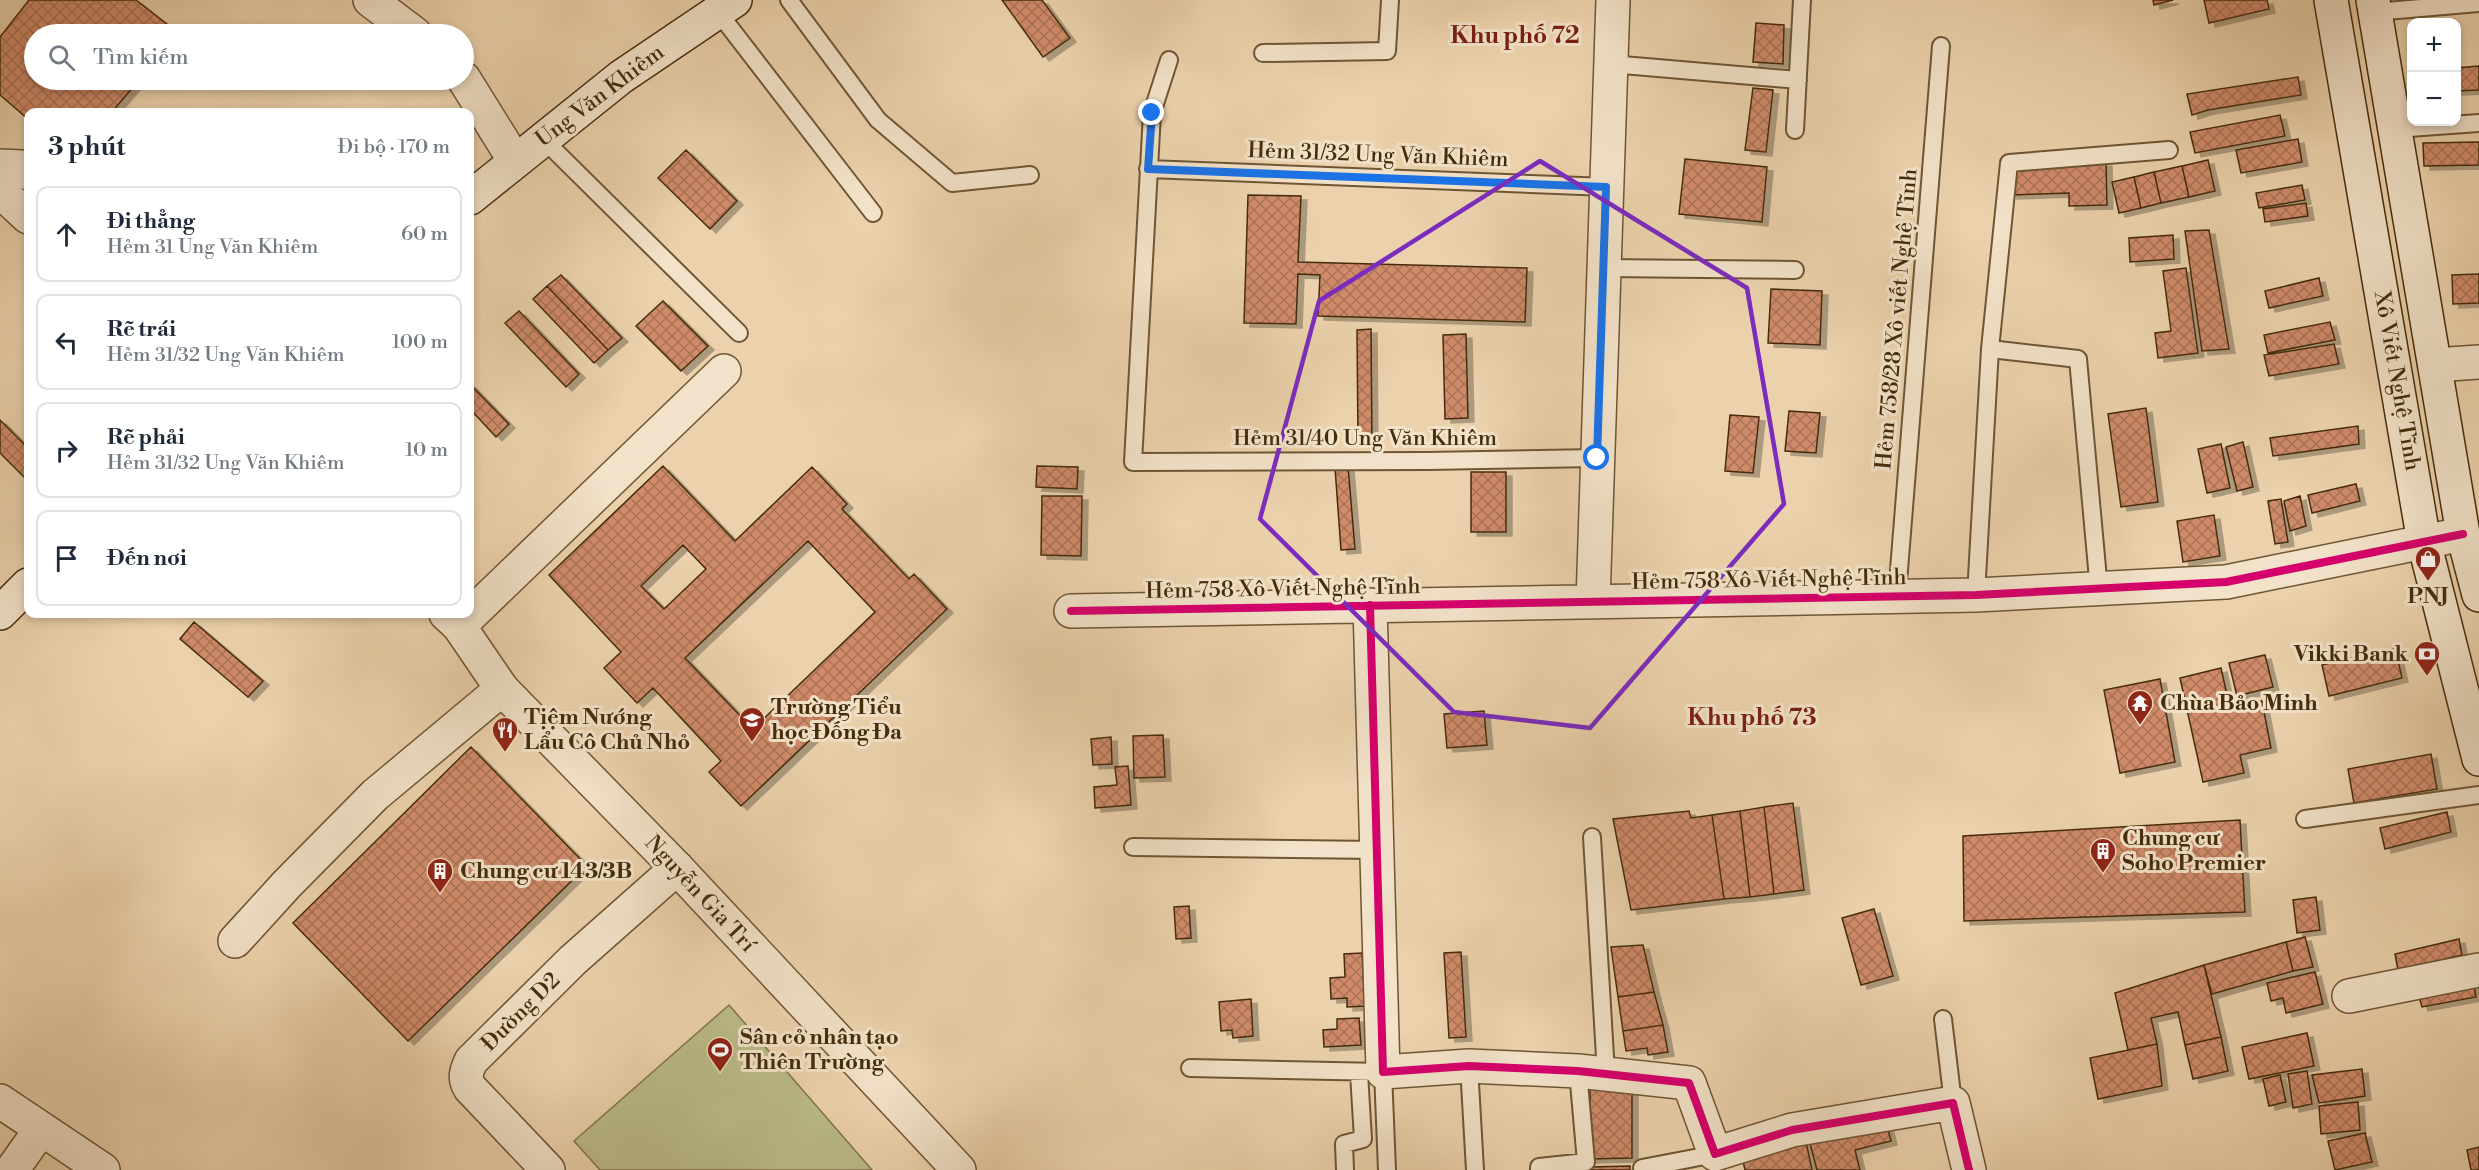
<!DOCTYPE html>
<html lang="vi">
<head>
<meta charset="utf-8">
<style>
  body { margin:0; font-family:"Libre Bodoni",serif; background:#f6f6f7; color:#1f2937 }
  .controls { position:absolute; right:18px; top:18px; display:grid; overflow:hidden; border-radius:12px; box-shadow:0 3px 9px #0003 }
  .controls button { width:54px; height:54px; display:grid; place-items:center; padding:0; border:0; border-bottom:2px solid #e0e1e3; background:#fff; color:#1f2937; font:30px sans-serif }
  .stop { position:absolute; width:18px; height:18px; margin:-14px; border:4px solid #1a73e8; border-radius:50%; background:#fff }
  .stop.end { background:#1a73e8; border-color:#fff; box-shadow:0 2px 6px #0008 }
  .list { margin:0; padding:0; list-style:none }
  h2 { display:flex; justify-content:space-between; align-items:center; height:78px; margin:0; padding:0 24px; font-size:26px }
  h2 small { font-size:20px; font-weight:400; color:#747a83 }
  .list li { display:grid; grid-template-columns:39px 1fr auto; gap:18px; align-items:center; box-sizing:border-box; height:96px; margin:0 12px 12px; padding:0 12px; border:2px solid #e0e1e3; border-radius:12px }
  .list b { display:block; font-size:22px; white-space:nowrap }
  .list p { margin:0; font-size:20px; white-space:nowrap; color:#747a83 }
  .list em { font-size:20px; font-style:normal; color:#747a83 }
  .icon { flex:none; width:33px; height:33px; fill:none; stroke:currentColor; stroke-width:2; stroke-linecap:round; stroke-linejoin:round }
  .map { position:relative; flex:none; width:2479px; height:1170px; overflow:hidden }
  .search { position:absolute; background:#fff; box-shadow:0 3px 9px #0003; left:24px; top:24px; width:450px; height:66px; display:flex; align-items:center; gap:15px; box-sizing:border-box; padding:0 21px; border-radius:33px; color:#747a83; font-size:22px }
  .panel { position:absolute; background:#fff; box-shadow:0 3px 9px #0003; left:24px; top:108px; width:450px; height:510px; border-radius:12px }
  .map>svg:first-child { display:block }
  .green { fill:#babb88; stroke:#80744a; stroke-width:1.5 }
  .building { fill:url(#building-cross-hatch); stroke:#452c0c; stroke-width:1.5; fill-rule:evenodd; filter:url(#shadow) }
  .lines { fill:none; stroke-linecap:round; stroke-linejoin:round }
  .service-casing { stroke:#6e5634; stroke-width:20 }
  .minor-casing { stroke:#6e5634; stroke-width:36 }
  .tertiary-casing { stroke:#6e5634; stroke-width:36 }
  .secondary-casing { stroke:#452c0c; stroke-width:36 }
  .service { stroke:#f2e2c9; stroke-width:16 }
  .minor { stroke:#f2e2c9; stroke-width:33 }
  .tertiary { stroke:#f2e2c9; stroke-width:33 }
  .secondary { stroke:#f2e2c9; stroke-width:33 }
  .cycleway-casing { stroke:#f2e2c9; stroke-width:11 }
  .cycleway { stroke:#d6006c; stroke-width:8 }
  .route { stroke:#1a73e8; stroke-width:8 }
  .marked { fill:none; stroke:#7b2cbf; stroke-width:4.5; stroke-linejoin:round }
  .labels { text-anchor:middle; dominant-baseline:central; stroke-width:6; stroke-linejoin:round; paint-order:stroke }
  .street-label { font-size:22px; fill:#452c0c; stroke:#f2e2c9 }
  .poi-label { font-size:22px; font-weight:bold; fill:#452c0c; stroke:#f2e2c9; text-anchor:start }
  .neighbourhood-label { font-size:24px; font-weight:bold; fill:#7a1f14; stroke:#f2e2c9 }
</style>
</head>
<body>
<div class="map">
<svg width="2479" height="1170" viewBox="0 0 2479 1170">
  <defs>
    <pattern id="building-cross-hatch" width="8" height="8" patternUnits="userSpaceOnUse" patternTransform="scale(1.5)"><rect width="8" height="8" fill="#d08b6b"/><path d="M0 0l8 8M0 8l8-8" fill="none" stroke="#ab7256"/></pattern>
    <filter id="shadow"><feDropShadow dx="6" dy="4" stdDeviation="0" flood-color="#0004"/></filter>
  </defs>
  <rect width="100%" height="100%" fill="#ebd2ac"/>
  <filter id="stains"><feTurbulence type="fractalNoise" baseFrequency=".00333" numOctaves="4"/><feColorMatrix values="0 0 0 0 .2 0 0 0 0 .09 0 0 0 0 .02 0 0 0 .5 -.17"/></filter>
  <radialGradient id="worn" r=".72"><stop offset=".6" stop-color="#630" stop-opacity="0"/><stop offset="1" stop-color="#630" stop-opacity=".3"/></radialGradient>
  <path class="green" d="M729,1005L872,1170H600L574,1141Z"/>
  <path class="building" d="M29,0H136L178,33L34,34V80H139L112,112H28V119L0,95V37Z
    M1002,0H1042L1070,38L1043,57Z
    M2153,0H2173L2154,5Z
    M2204,0H2267L2269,9L2209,23Z
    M1756,23L1784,25L1783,64L1753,62Z
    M2479,66V90L2456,91V68Z
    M2298,77L2301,95L2208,110L2192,115L2187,94Z
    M1753,88L1773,90L1766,152L1745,150Z
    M2280,115L2285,136L2195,153L2190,132Z
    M2298,139L2302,162L2241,173L2236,150Z
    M2479,142V165L2424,166L2423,143Z
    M686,150L737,201L710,229L658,178Z
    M1685,159L1767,167L1762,222L1679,214Z
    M2208,160L2215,191L2189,197L2182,166Z
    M2106,162L2107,205L2069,206V193L2011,195L2010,165Z
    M2182,166L2189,197L2161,203L2154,172Z
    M2154,172L2161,203L2141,208L2134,177Z
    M2134,177L2141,208L2119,213L2112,182Z
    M2302,185L2305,200L2259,208L2256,193Z
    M1248,195L1301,196L1298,262L1527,268L1525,322L1318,316L1320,275L1298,274L1296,324L1244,323Z
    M2306,203L2308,216L2265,222L2263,209Z
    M2209,230L2229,349L2202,351L2185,231Z
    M2173,235L2174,259L2130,262L2129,238Z
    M2186,268L2198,353L2158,358L2155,333L2171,331L2163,271Z
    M2479,274V303L2453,304L2452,275Z
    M561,275L622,338L608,350L547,286Z
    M2319,278L2323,296L2269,308L2265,291Z
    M547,286L608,350L594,363L533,299Z
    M1771,289L1822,291L1820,345L1768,343Z
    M663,301L708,346L681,371L636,326Z
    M519,311L579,374L566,387L505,323Z
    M2330,322L2335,340L2268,353L2264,335Z
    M1371,329L1372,440L1358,439L1357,330Z
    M1466,334L1468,418L1445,419L1443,335Z
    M2334,344L2339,364L2269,376L2264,355Z
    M470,384L509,424L496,437L470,409Z
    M2146,408L2158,502L2121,507L2108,414Z
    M1789,411L1820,413L1816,453L1785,451Z
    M1730,415L1759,417L1753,473L1725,471Z
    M0,420L28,448V481L0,453Z
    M2358,426L2359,444L2273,456L2270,438Z
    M2243,442L2253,487L2237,491L2226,447Z
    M2221,444L2230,488L2207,493L2198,449Z
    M663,466L735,541L812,467L847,504L842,509L909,579L914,574L947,609L741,806L709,772L721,761L653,688L637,703L604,668L621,652L549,575ZM808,541L875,612L753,729L685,658ZM683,545L706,569L664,609L641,586Z
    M1037,466L1078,467L1077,489L1036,487Z
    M1348,466L1355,549L1341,550L1335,468Z
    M1471,472H1506V532H1471Z
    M2356,484L2360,501L2312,513L2308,495Z
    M1042,496H1082L1081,556L1041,555Z
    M2300,496L2306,526L2290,531L2284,501Z
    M2281,499L2288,542L2275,544L2268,501Z
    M2214,515L2220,556L2183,562L2177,521Z
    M194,622L263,681L248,697L180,639Z
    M2395,648L2402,678L2329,696L2322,665Z
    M2265,655L2273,687L2237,696L2229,663Z
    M2221,668L2230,708L2262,701L2271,748L2240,755L2244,773L2203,782L2180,678Z
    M2160,679L2175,762L2120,773L2104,690Z
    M1484,711L1487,745L1447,748L1444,714Z
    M1163,735L1165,777L1134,778L1133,736Z
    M1111,737L1112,764L1093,765L1091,739Z
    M471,747L587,866L408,1041L293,923Z
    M2431,754L2437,789L2354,803L2348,769Z
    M1128,766L1131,805L1095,808L1094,787L1117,785L1115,767Z
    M1793,803L1804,890L1774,894L1764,807Z
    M1764,807L1774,894L1750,897L1740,811Z
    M1689,811L1691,818L1712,815L1724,899L1631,910L1613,819Z
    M1740,811L1750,897L1724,899L1712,815Z
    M2447,812L2451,832L2385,849L2380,828Z
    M2240,820L2245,912L1964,921L1963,836Z
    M2316,897L2320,930L2297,933L2293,900Z
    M1189,906L1191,938L1176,939L1174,907Z
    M1874,909L1893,976L1861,985L1842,918Z
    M2305,937L2313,967L2293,971L2286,942Z
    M2459,939L2462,955L2398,970L2395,954Z
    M2286,942L2293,971L2212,994L2204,965Z
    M1643,945L1654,992L1618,997L1611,947Z
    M1461,952L1466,1037L1449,1038L1444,953Z
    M1362,953L1365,1006L1347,1007V998L1331,999L1330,978L1345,977L1344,954Z
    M2204,965L2221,1037L2185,1045L2178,1012L2151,1018L2157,1044L2128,1050L2115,993Z
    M2315,972L2323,1004L2286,1013L2283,998L2271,1001L2267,983Z
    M2473,981L2476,997L2422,1007L2418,993Z
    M1654,992L1663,1025L1623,1031L1618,997Z
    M1251,999L1253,1036L1233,1038L1232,1030L1221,1031L1219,1002Z
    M1359,1018L1361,1045L1324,1047L1323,1030L1337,1029V1019Z
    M1663,1025L1668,1052L1648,1055L1647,1048L1626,1051L1623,1031Z
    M2307,1033L2314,1066L2249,1079L2242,1047Z
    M2221,1037L2228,1071L2193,1079L2185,1045Z
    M2157,1044L2162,1086L2098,1099L2090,1058Z
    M2362,1069L2365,1096L2319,1103L2312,1075Z
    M2307,1071L2312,1104L2293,1108L2288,1074Z
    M2280,1075L2286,1102L2269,1106L2263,1079Z
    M1590,1089H1632V1158L1590,1159Z
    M2358,1102L2360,1130L2321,1134L2319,1106Z
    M1886,1121L1891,1141L1855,1150L1860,1170H1817L1809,1140Z
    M2365,1133L2372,1162L2335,1170L2328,1141Z
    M1806,1142L1812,1170H1745L1742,1157Z
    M2479,1147V1170H2471L2467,1150Z
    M1630,1166V1170H1589V1167Z"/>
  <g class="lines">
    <g class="service-casing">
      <path id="service" d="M789,0L878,120L952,183L1030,175
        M718,12L873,213
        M2375,12L2479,3
        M1263,53L1387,51L1390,0
        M1169,60L1152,113L1133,462L1428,461L1597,458
        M1611,64L1798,80
        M2395,129L2479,123
        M1795,130L1802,0
        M543,139L739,333
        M1148,169L1607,187
        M1604,268L1795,270
        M2099,590L2078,359L1990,349L2009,163L2169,150
        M1897,595L1941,46
        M1976,595L1990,349
        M2305,819L2479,795
        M1592,837L1606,1074
        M1133,847L1377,850
        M1943,1019L1953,1103
        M1469,1066L1475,1170
        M1190,1068L1383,1072L1387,1170
        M1642,1168L1715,1154
        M1345,1170L1344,1144L1363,1139L1359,1073
        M1539,1170V1167L1586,1162L1578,1071"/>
    </g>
    <g class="minor-casing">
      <path id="minor" d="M370,0L415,34
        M464,79L515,161
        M2435,365L2479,362
        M1593,601L1613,0
        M1370,605L1383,1072L1469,1066L1578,1071L1689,1083L1715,1154L1792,1130L1953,1103L1969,1170
        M1071,611L1976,595L2226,582L2463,534
        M459,626L724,371
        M235,941L287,884L375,795L502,689
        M2349,996L2479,970
        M0,1101L103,1170
        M12,1170L41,1129
        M548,1170L470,1088C464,1078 466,1072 471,1061L573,960L677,868"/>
    </g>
    <g class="tertiary-casing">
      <path id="tertiary" d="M0,166L22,167L28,173
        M0,191L28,217
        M446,614L459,626L502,689L677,868L959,1170"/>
    </g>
    <g class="secondary-casing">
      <path id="secondary" d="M2331,0L2424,542L2479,759
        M2373,0L2463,534L2479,595
        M470,198L621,77L735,0
        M0,613L28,585"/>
    </g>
    <use href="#service" class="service"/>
    <use href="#minor" class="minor"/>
    <use href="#tertiary" class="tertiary"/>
    <use href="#secondary" class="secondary"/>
    <g class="cycleway-casing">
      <path id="cycleway" d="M1370,605L1383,1072L1469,1066L1578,1071L1689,1083L1715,1154L1792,1130L1953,1103L1969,1170
        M1071,611L1976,595L2226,582L2463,534"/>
    </g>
    <use href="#cycleway" class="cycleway"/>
  </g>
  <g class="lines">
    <path class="route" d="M1152,113L1148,169L1606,187L1597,458"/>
  </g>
  <path class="marked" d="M1540,161L1747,288L1784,504L1590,728L1454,712L1260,519L1319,301Z"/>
  <defs>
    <g id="shop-pin" transform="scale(1.35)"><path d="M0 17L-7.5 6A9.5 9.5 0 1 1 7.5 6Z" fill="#8f2418" stroke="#f2e2c9"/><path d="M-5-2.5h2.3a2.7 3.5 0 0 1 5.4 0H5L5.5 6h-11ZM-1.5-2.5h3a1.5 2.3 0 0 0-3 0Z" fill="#fff"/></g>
    <g id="bank-pin" transform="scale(1.35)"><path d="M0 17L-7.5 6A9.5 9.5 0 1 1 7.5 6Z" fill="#8f2418" stroke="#f2e2c9"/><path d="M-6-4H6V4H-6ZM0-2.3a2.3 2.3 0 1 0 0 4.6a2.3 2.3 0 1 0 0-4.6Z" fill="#fff"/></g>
    <g id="temple-pin" transform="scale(1.35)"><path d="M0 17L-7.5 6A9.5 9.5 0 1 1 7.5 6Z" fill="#8f2418" stroke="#f2e2c9"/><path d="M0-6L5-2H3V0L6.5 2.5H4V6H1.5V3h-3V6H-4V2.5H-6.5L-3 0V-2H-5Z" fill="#fff"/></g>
    <g id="school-pin" transform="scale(1.35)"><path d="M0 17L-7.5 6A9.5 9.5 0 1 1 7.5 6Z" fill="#8f2418" stroke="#f2e2c9"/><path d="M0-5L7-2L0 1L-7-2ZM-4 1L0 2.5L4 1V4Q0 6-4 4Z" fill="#fff"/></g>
    <g id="restaurant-pin" transform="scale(1.35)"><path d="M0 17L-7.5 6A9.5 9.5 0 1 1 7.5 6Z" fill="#8f2418" stroke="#f2e2c9"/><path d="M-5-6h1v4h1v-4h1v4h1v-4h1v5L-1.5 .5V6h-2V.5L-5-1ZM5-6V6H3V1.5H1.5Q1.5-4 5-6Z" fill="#fff"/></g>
    <g id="building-pin" transform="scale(1.35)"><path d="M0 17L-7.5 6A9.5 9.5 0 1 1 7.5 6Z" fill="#8f2418" stroke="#f2e2c9"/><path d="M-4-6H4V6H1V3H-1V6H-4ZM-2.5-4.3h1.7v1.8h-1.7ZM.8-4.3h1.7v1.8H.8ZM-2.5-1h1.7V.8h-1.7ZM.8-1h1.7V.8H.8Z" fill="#fff"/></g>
    <g id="stadium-pin" transform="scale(1.35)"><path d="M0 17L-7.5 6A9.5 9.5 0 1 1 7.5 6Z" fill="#8f2418" stroke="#f2e2c9"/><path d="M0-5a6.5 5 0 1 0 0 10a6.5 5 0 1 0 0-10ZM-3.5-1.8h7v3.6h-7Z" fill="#fff"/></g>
  </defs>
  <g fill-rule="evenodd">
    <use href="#shop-pin" x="2428" y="559"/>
    <use href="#bank-pin" x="2427" y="654"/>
    <use href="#temple-pin" x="2140" y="703"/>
    <use href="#school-pin" x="752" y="720"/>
    <use href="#restaurant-pin" x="505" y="730"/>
    <use href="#building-pin" x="2103" y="851"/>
    <use href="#building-pin" x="440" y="871"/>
    <use href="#stadium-pin" x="720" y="1050"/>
  </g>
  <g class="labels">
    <g class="street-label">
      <text transform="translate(600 96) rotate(-37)">Ung Văn Khiêm</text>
      <text transform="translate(1378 155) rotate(2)">Hẻm 31/32 Ung Văn Khiêm</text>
      <text transform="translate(1897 319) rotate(-85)">Hẻm 758/28 Xô viết Nghệ Tĩnh</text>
      <text transform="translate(2397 381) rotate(80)">Xô Viết Nghệ Tĩnh</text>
      <text x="1365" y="438">Hẻm 31/40 Ung Văn Khiêm</text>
      <text transform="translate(1769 580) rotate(-1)">Hẻm 758 Xô Viết Nghệ Tĩnh</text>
      <text transform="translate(1283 589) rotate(-1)">Hẻm 758 Xô Viết Nghệ Tĩnh</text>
      <text transform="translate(700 894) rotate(47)">Nguyễn Gia Trí</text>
      <text transform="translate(521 1012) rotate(-45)">Đường D2</text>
    </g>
    <g class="poi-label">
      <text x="2428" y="596" text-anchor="middle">PNJ</text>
      <text x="2408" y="654" text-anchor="end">Vikki Bank</text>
      <text x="2160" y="703">Chùa Bảo Minh</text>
      <text x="771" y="707">Trường Tiểu<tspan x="771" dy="25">học Đống Đa</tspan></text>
      <text x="524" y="717">Tịệm Nướng<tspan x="524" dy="25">Lẩu Cô Chủ Nhỏ</tspan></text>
      <text x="2122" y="838">Chung cư<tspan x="2122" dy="25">Soho Premier</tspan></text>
      <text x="460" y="871">Chung cư 143/3B</text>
      <text x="740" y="1037">Sân cỏ nhân tạo<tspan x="740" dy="25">Thiên Trường</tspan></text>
    </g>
    <g class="neighbourhood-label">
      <text x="1515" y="36">Khu phố 72</text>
      <text x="1752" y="718">Khu phố 73</text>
    </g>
  </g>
  <rect width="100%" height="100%" filter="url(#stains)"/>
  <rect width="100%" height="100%" fill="url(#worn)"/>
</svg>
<div class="controls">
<button>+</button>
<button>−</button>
</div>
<div class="stop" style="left:1597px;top:458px"></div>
<div class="stop end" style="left:1152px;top:113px"></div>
<div class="search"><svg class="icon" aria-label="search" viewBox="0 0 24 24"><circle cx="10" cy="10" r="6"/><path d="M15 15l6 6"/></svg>Tìm kiếm</div>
<section class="panel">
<h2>3 phút<small>Đi bộ · 170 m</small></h2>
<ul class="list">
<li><svg class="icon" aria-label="ahead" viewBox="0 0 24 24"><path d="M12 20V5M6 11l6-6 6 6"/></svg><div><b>Đi thẳng</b><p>Hẻm 31 Ung Văn Khiêm</p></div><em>60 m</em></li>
<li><svg class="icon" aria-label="left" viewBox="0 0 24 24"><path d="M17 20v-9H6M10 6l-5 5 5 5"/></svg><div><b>Rẽ trái</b><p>Hẻm 31/32 Ung Văn Khiêm</p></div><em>100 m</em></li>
<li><svg class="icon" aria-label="right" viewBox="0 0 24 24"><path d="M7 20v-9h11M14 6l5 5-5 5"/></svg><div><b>Rẽ phải</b><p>Hẻm 31/32 Ung Văn Khiêm</p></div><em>10 m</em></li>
<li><svg class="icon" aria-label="arrive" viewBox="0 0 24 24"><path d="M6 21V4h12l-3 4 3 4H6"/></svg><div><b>Đến nơi</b></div></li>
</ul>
</section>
</div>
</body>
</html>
